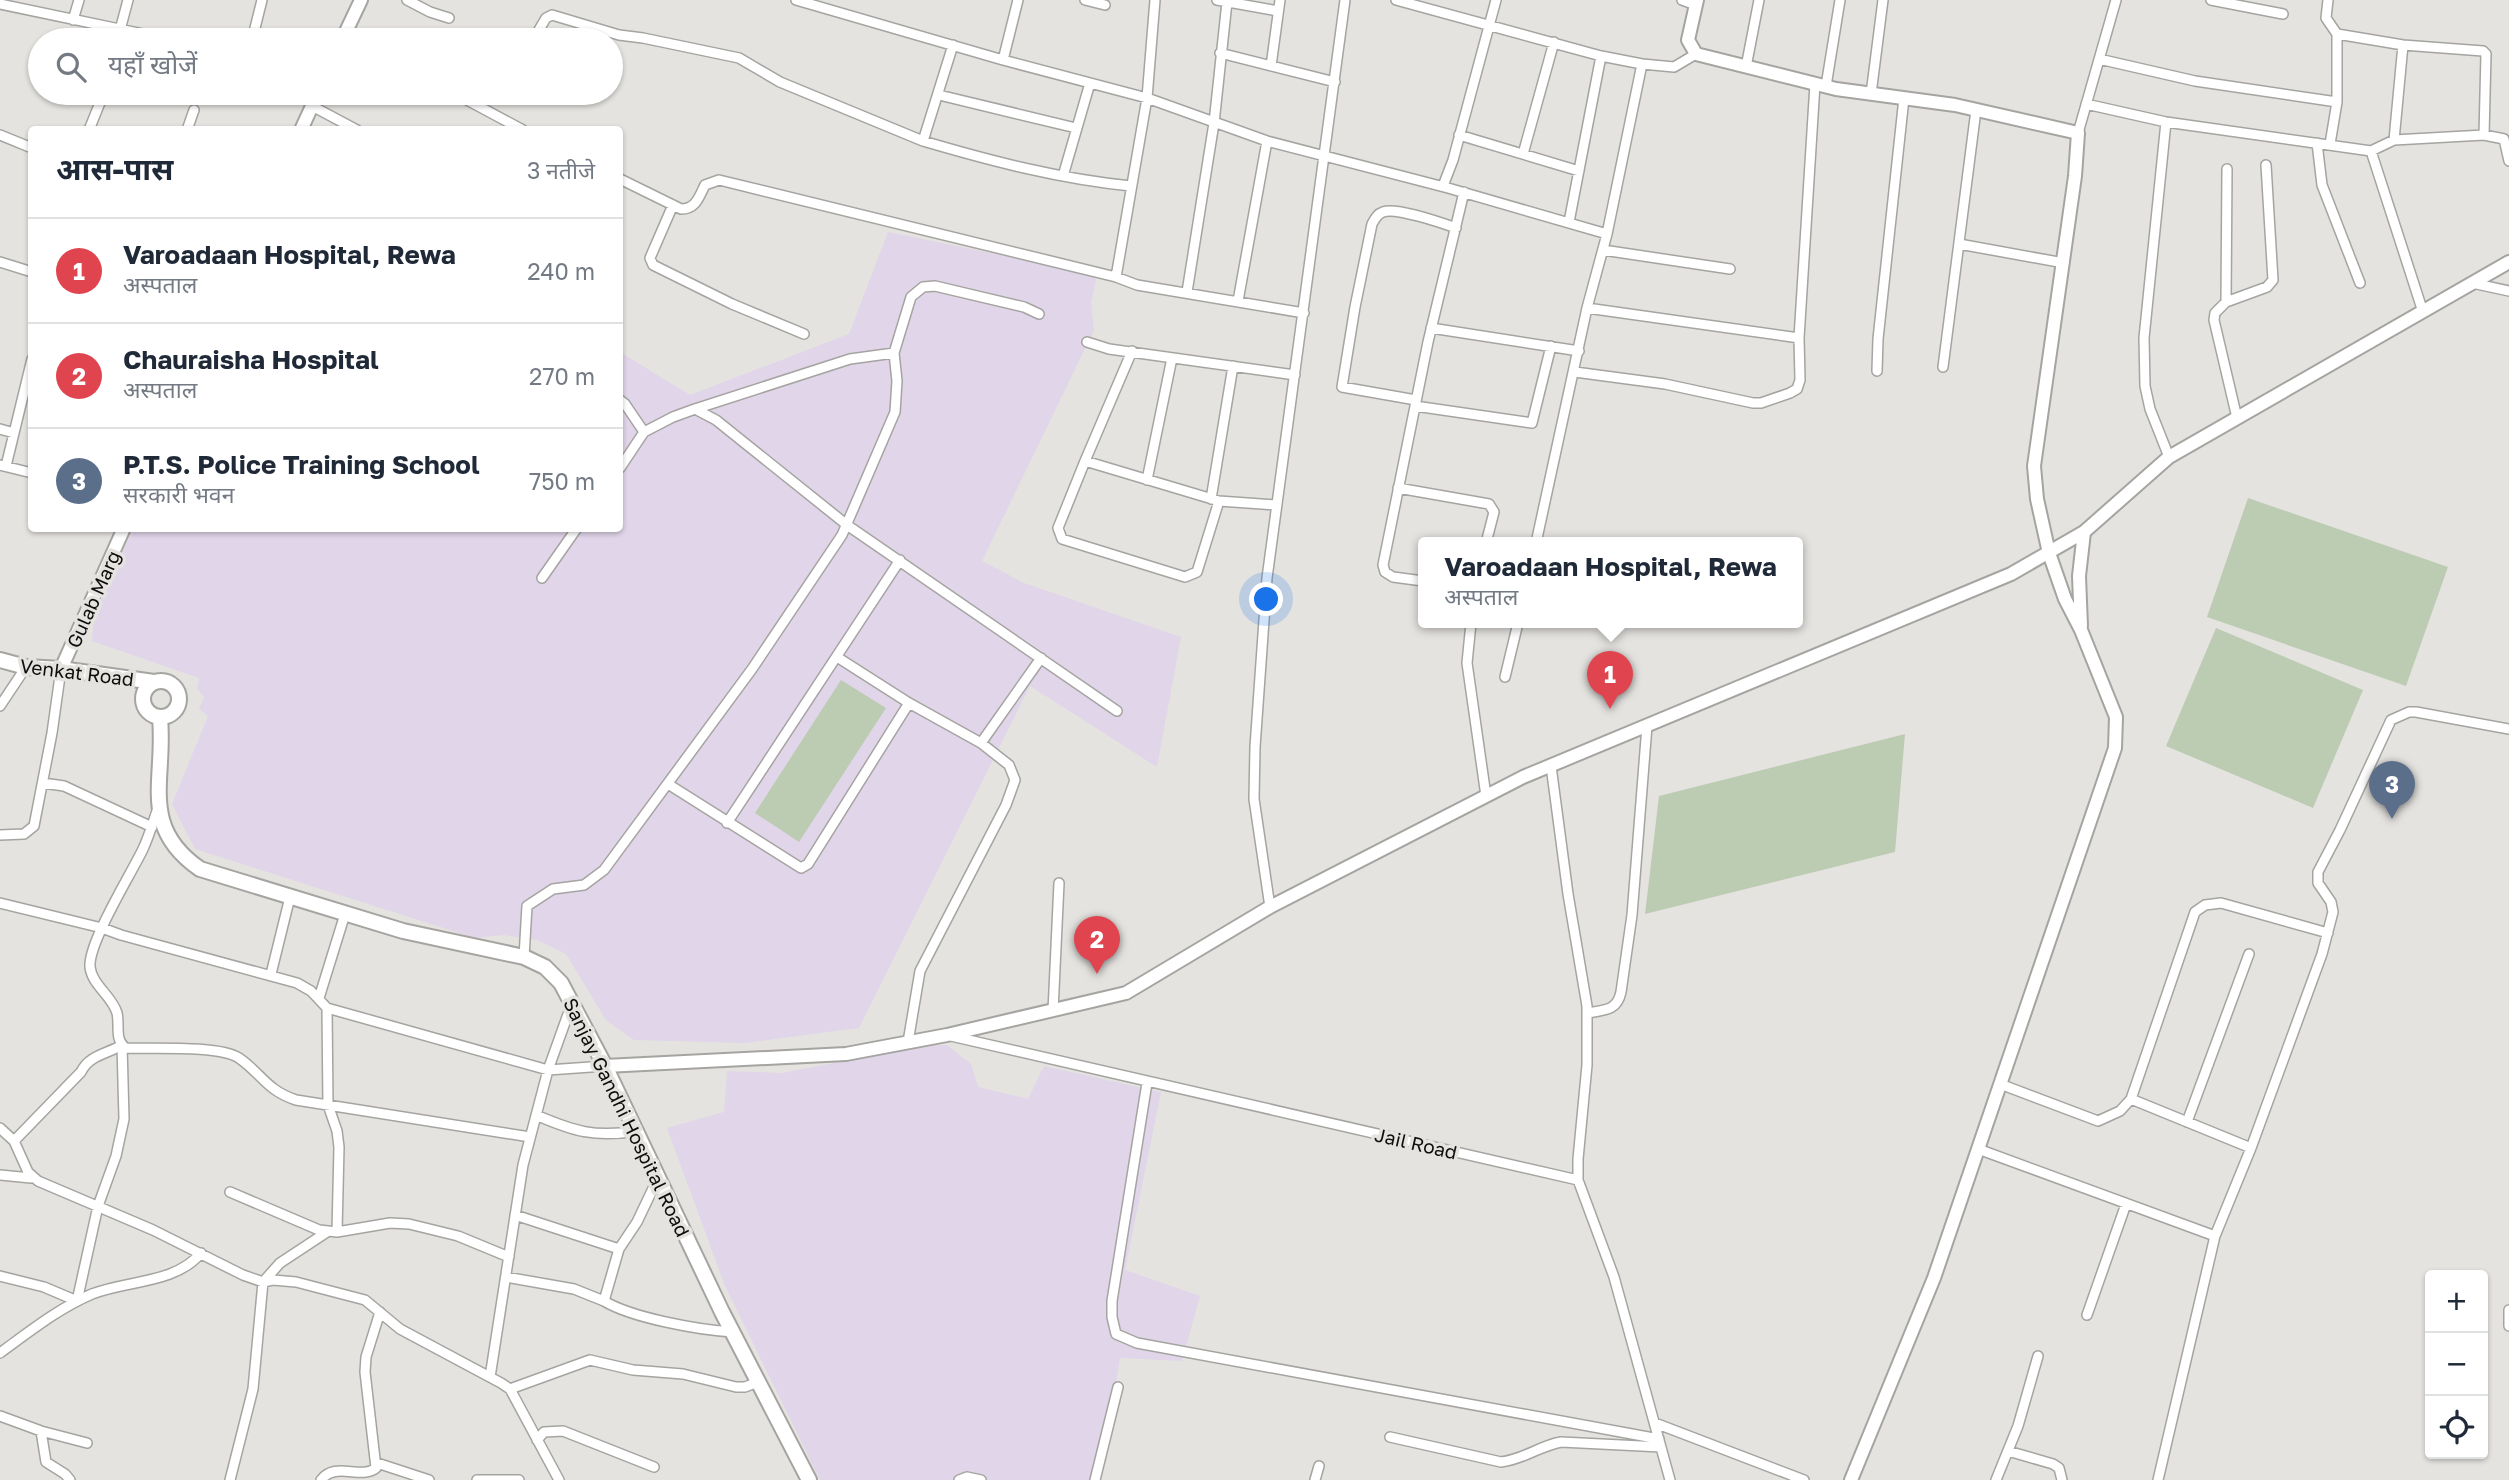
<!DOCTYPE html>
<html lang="hi">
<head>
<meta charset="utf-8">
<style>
  body { margin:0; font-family:"Golos Text","Noto Sans Devanagari",sans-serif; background:#f2f2f3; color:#1f2937 }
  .controls { position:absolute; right:21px; bottom:21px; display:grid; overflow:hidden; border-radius:7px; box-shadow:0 2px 5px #0004 }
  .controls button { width:63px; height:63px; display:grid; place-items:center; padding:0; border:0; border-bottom:2px solid #e0e1e3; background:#fff; color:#1f2937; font:35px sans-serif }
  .you { position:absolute; left:1267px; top:600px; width:24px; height:24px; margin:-18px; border:5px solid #fff; border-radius:50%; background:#1a73e8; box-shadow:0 0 0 10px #1a73e833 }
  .badge { display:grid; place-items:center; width:46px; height:46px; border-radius:50%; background:#111827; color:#fff; font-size:23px; font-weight:700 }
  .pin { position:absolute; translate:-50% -58px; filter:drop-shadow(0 2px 4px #0008) }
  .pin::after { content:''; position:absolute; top:37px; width:24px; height:21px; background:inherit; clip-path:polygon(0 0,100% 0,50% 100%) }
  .popup { position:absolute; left:1418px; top:537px; width:385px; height:91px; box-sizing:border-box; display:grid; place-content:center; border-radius:7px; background:#fff; filter:drop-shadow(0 2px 5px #0005); font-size:23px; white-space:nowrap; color:#747a83 }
  .popup b { font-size:26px; color:#1f2937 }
  .popup::after { content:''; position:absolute; left:50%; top:100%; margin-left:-14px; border:14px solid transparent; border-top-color:#fff }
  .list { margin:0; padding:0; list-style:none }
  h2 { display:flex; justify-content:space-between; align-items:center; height:91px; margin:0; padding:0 28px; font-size:30px }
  h2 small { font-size:23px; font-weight:400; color:#747a83 }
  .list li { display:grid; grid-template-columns:46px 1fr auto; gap:21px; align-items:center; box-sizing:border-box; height:105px; padding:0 28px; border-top:2px solid #e0e1e3 }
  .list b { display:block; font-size:26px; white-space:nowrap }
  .list p { margin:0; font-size:23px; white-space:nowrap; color:#747a83 }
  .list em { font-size:23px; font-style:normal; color:#747a83 }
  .icon { flex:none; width:38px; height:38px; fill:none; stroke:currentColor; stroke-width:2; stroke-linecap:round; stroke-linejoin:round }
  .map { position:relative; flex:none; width:2509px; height:1480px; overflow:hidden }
  .search { position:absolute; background:#fff; box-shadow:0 2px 5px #0004; left:28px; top:28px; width:595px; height:77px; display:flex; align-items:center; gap:18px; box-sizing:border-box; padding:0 24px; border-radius:38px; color:#747a83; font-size:26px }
  .panel { position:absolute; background:#fff; box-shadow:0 2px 5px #0004; left:28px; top:126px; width:595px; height:406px; border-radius:7px }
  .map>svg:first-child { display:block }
  .education { fill:#e0d5e9 }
  .green { fill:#bcccb3 }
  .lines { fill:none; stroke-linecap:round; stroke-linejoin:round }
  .street-casing { stroke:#a5a4a1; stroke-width:12 }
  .secondary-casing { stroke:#a5a4a1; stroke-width:16 }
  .primary-casing { stroke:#a5a4a1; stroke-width:18 }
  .street { stroke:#fff; stroke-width:9 }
  .secondary { stroke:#fff; stroke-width:12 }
  .primary { stroke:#fff; stroke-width:14 }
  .labels { text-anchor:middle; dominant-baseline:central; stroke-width:7; stroke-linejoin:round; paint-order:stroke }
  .street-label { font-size:19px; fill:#0d0d0c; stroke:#e5e3e0 }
</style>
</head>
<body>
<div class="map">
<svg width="2509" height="1480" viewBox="0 0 2509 1480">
  <rect width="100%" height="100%" fill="#e5e3e0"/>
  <path class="education" d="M888,232L1084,272L1096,279L1091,304L1094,330L982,561L1024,583L1181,637L1157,767L1030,686L859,1028L745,1043L634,1040L606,1020L566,954L537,940L503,935L475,938L195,849L172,804L208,716L199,709L204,697L197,689L199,678L92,641L94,615L133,529L620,528V352L690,395L849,334Z
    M926,1045H947L971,1064L978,1087L1028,1099L1044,1066L1161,1092L1125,1270L1200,1296L1182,1361L1120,1358L1100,1480H820L725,1286L667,1128L724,1112L727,1071L782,1073Z"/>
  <path class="green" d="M2248,498L2448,567L2406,686L2207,617Z
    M2216,628L2363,690L2313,808L2166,746Z
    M841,680L886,708L799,842L755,813Z
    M1905,734L1895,852L1645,914L1659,796Z"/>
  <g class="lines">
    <g class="street-casing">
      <path id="street" d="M407,0L430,12L449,18
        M796,0L1003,60L1147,98L1267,141L1448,188L1607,234L1587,308L1536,543
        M1085,0L1105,5
        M1217,0L1278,11
        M1396,0L1601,56L1642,64L1607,234
        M1682,0L1696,5
        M2211,0L2283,14
        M2328,0L2326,18L2337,34V102L2330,144
        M0,4L172,40
        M73,20L79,0
        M120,30L128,0
        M2337,34L2403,45L2483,51L2486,54L2484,135
        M345,35L355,40
        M252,40L262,0
        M533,40L546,18L552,15L619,35L643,38L739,58L780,82L923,141L953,45
        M1220,53L1335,82
        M2099,59L2195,81L2337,102
        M1003,60L1018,0
        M1642,64L1674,67L1696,54
        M1271,66L1280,0
        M1746,67L1759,0
        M1826,86L1840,0
        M454,93L523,130
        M1871,94L1883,0
        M939,95L1076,128
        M2086,104L2166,122L2371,151L2423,312
        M312,106L357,130
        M2166,122L2144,338L2145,386L2150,409L2169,457
        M89,130L101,100
        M187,130L194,110
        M2078,133L2116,0
        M0,135L32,148
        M1459,135L1579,171
        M2394,140L2403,45
        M923,141C991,161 1060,179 1131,186
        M2317,143L2322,185L2360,283
        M2371,151L2394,140L2484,135L2504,139L2509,161
        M1523,154L1554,42
        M2227,169L2226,302L2215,313L2214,320L2237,418
        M1063,176L1090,83
        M620,179L681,209C696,209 699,197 705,185L719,180L1116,277L1137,285L1304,313
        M1443,186L1453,160L1496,0
        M673,205L650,258L653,265L732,304L804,334
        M1569,222L1601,56
        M1959,244L2064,263
        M1603,250L1730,269
        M0,262L32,272
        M1116,277L1147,98L1155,0
        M2472,283L2509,291
        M1187,292L1214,123L1227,2
        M1238,301L1267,141
        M2226,302L2267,287L2273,280L2266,165
        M1587,308L1799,338
        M1431,328L1579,351
        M1087,342L1109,349L1295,375
        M1132,351L1085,461L1219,501L1277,505
        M1943,367L1976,110
        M1877,371L1878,339L1904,98
        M1575,372L1665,384L1753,403H1761L1790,393L1797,389L1800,380L1799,338L1815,84
        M620,400L625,404L644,432
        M1416,400L1342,387L1355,307L1372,224C1375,219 1377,214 1383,212C1395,207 1442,223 1456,228
        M1415,406L1532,423L1551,346
        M695,409L850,359L894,353
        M0,429L14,433
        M1085,461L1058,528L1062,539L1185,577L1197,572L1219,501
        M0,465L32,473
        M6,466L32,359
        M620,468L644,432L673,417L695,409L716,420L847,525L1117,711
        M1147,480L1172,358
        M1398,488L1489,504L1494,512L1486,543
        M1211,499L1233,366
        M542,578L577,528
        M1423,581L1393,577L1385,572L1383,565L1428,342L1464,192
        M1471,623L1467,663L1486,796
        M837,657L909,703L981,743L1041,658
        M1505,677L1518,623
        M0,706L26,667
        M1551,766L1568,894L1587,1006V1065L1578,1159V1180
        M43,783L64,786L152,827
        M668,784L801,868L808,864L909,703
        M158,808C153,822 149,836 143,849C131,874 88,943 90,967C92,985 112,996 117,1013C120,1025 114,1040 126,1048C153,1049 219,1045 239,1058C262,1074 266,1090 296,1100L530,1137
        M727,823L900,560
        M0,835L24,834L34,826L52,733L61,669
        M0,903L102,928L121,935L297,983L311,991L327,1008L548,1070L605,1066
        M1270,907L1254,799L1255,747L1267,578L1345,0
        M524,957L527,906L553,889L584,885L604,870L752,669L842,535L895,412L897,381L894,353L911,297L923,287L935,286L1024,307L1039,314
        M271,974L290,897
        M319,998L345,914
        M327,1008L328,1105L337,1131L339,1147L337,1232
        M1053,1011L1059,883
        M1587,1013C1605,1010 1617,1011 1621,992L1632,915L1647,726
        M951,1036L1578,1180L1614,1277L1670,1480
        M908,1042L920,971L1006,805L1015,780L1009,765L981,743
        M1147,1083L1112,1301V1317L1116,1334L1137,1343L1659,1439
        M2000,1084L2098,1121L2120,1111L2131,1099L2195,912L2205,905L2221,903L2328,933
        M2131,1099L2251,1148
        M536,1115C573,1131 595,1138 636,1131
        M2187,1122L2249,954
        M0,1128L14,1141L28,1172L38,1181L153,1230L243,1275L263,1282L273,1280L296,1282L365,1300L400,1329L501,1383L510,1389L559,1480
        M1978,1149L2215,1236L2158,1480
        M0,1175L31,1178
        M230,1192L319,1230L337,1232L390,1223L409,1224L458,1236L509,1257
        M515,1215L619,1249
        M2215,1236L2251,1148L2322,954L2333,912L2331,902L2318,883V872L2340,830L2391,720L2409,712H2416L2509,729
        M0,1276L44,1287L77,1301L98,1206L116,1156L124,1119L122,1045C107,1054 89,1055 81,1072L14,1141
        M506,1277L574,1289L604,1301L619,1249L637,1222L658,1178
        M604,1301C632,1318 699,1330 733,1332
        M2509,1310V1326
        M2087,1315L2126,1204
        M0,1353C29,1332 59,1308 92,1294C127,1280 175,1284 201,1253
        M490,1377L523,1165L548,1070L572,1003
        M510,1389L590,1360L633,1370L683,1374L736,1387H745L758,1382
        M0,1416L41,1431L87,1443
        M1655,1423L1804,1480
        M41,1431L46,1462L65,1474L70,1480
        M1390,1437L1501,1462C1525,1459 1539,1446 1561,1442L1661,1447
        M537,1440L544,1432L563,1431L654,1467
        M2008,1451L2053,1464L2059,1468L2062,1480
        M377,1463L429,1480
        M230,1480L253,1389L263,1282L280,1263L327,1232
        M321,1480C335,1461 361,1480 376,1468L365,1372L366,1357L380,1312
        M477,1480H519
        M959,1480L967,1477L981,1480
        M1095,1480L1118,1387
        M1315,1480L1319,1466
        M1996,1480L2018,1426L2038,1356"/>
    </g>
    <g class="secondary-casing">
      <path id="secondary" d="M1697,0L1688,40L1696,54L1836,89L1955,105L2078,133L2075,176L2034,466L2037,499L2049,553L2065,599L2081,630L2116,717L2115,748L1934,1278L1851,1480
        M342,40L361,0
        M301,130L318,93
        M2081,626L2079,576L2084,532
        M61,669L124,528
        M605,1066L846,1054L947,1035L1126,993L1270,907L1523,777L2011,574L2084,532L2169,457L2509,262"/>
    </g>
    <g class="primary-casing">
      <path id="primary" d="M0,660L26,667L61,669L154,682
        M143 699a18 18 0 1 1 36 0a18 18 0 1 1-36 0Z
        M160,718C166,779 138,826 200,869L403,931L524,957L545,967L561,983L605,1066L722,1312L809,1480"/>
    </g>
    <use href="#street" class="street"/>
    <use href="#secondary" class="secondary"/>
    <use href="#primary" class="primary"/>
  </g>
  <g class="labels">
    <g class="street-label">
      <text transform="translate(93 599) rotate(-66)">Gulab Marg</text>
      <text transform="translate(77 672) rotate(7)">Venkat Road</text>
      <text transform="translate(627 1117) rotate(64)">Sanjay Gandhi Hospital Road</text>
      <text transform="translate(1416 1143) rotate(13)">Jail Road</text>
    </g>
  </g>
</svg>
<div class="controls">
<button>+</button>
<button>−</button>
<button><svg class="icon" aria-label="locate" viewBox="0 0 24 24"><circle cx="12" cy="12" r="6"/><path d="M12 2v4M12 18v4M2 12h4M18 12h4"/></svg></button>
</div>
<div class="you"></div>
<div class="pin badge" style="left:1610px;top:709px;background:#e0444e">1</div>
<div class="popup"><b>Varoadaan Hospital, Rewa</b>अस्पताल</div>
<div class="pin badge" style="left:1097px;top:974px;background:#e0444e">2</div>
<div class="pin badge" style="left:2392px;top:819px;background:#5c6f8a">3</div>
<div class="search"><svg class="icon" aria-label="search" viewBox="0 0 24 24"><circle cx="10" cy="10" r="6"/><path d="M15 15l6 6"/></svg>यहाँ खोजें</div>
<section class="panel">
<h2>आस-पास<small>3 नतीजे</small></h2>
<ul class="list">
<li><span class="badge" style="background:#e0444e">1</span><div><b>Varoadaan Hospital, Rewa</b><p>अस्पताल</p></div><em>240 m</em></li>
<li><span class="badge" style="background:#e0444e">2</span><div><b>Chauraisha Hospital</b><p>अस्पताल</p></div><em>270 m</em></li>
<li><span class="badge" style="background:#5c6f8a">3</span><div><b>P.T.S. Police Training School</b><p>सरकारी भवन</p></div><em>750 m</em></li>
</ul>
</section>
</div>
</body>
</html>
